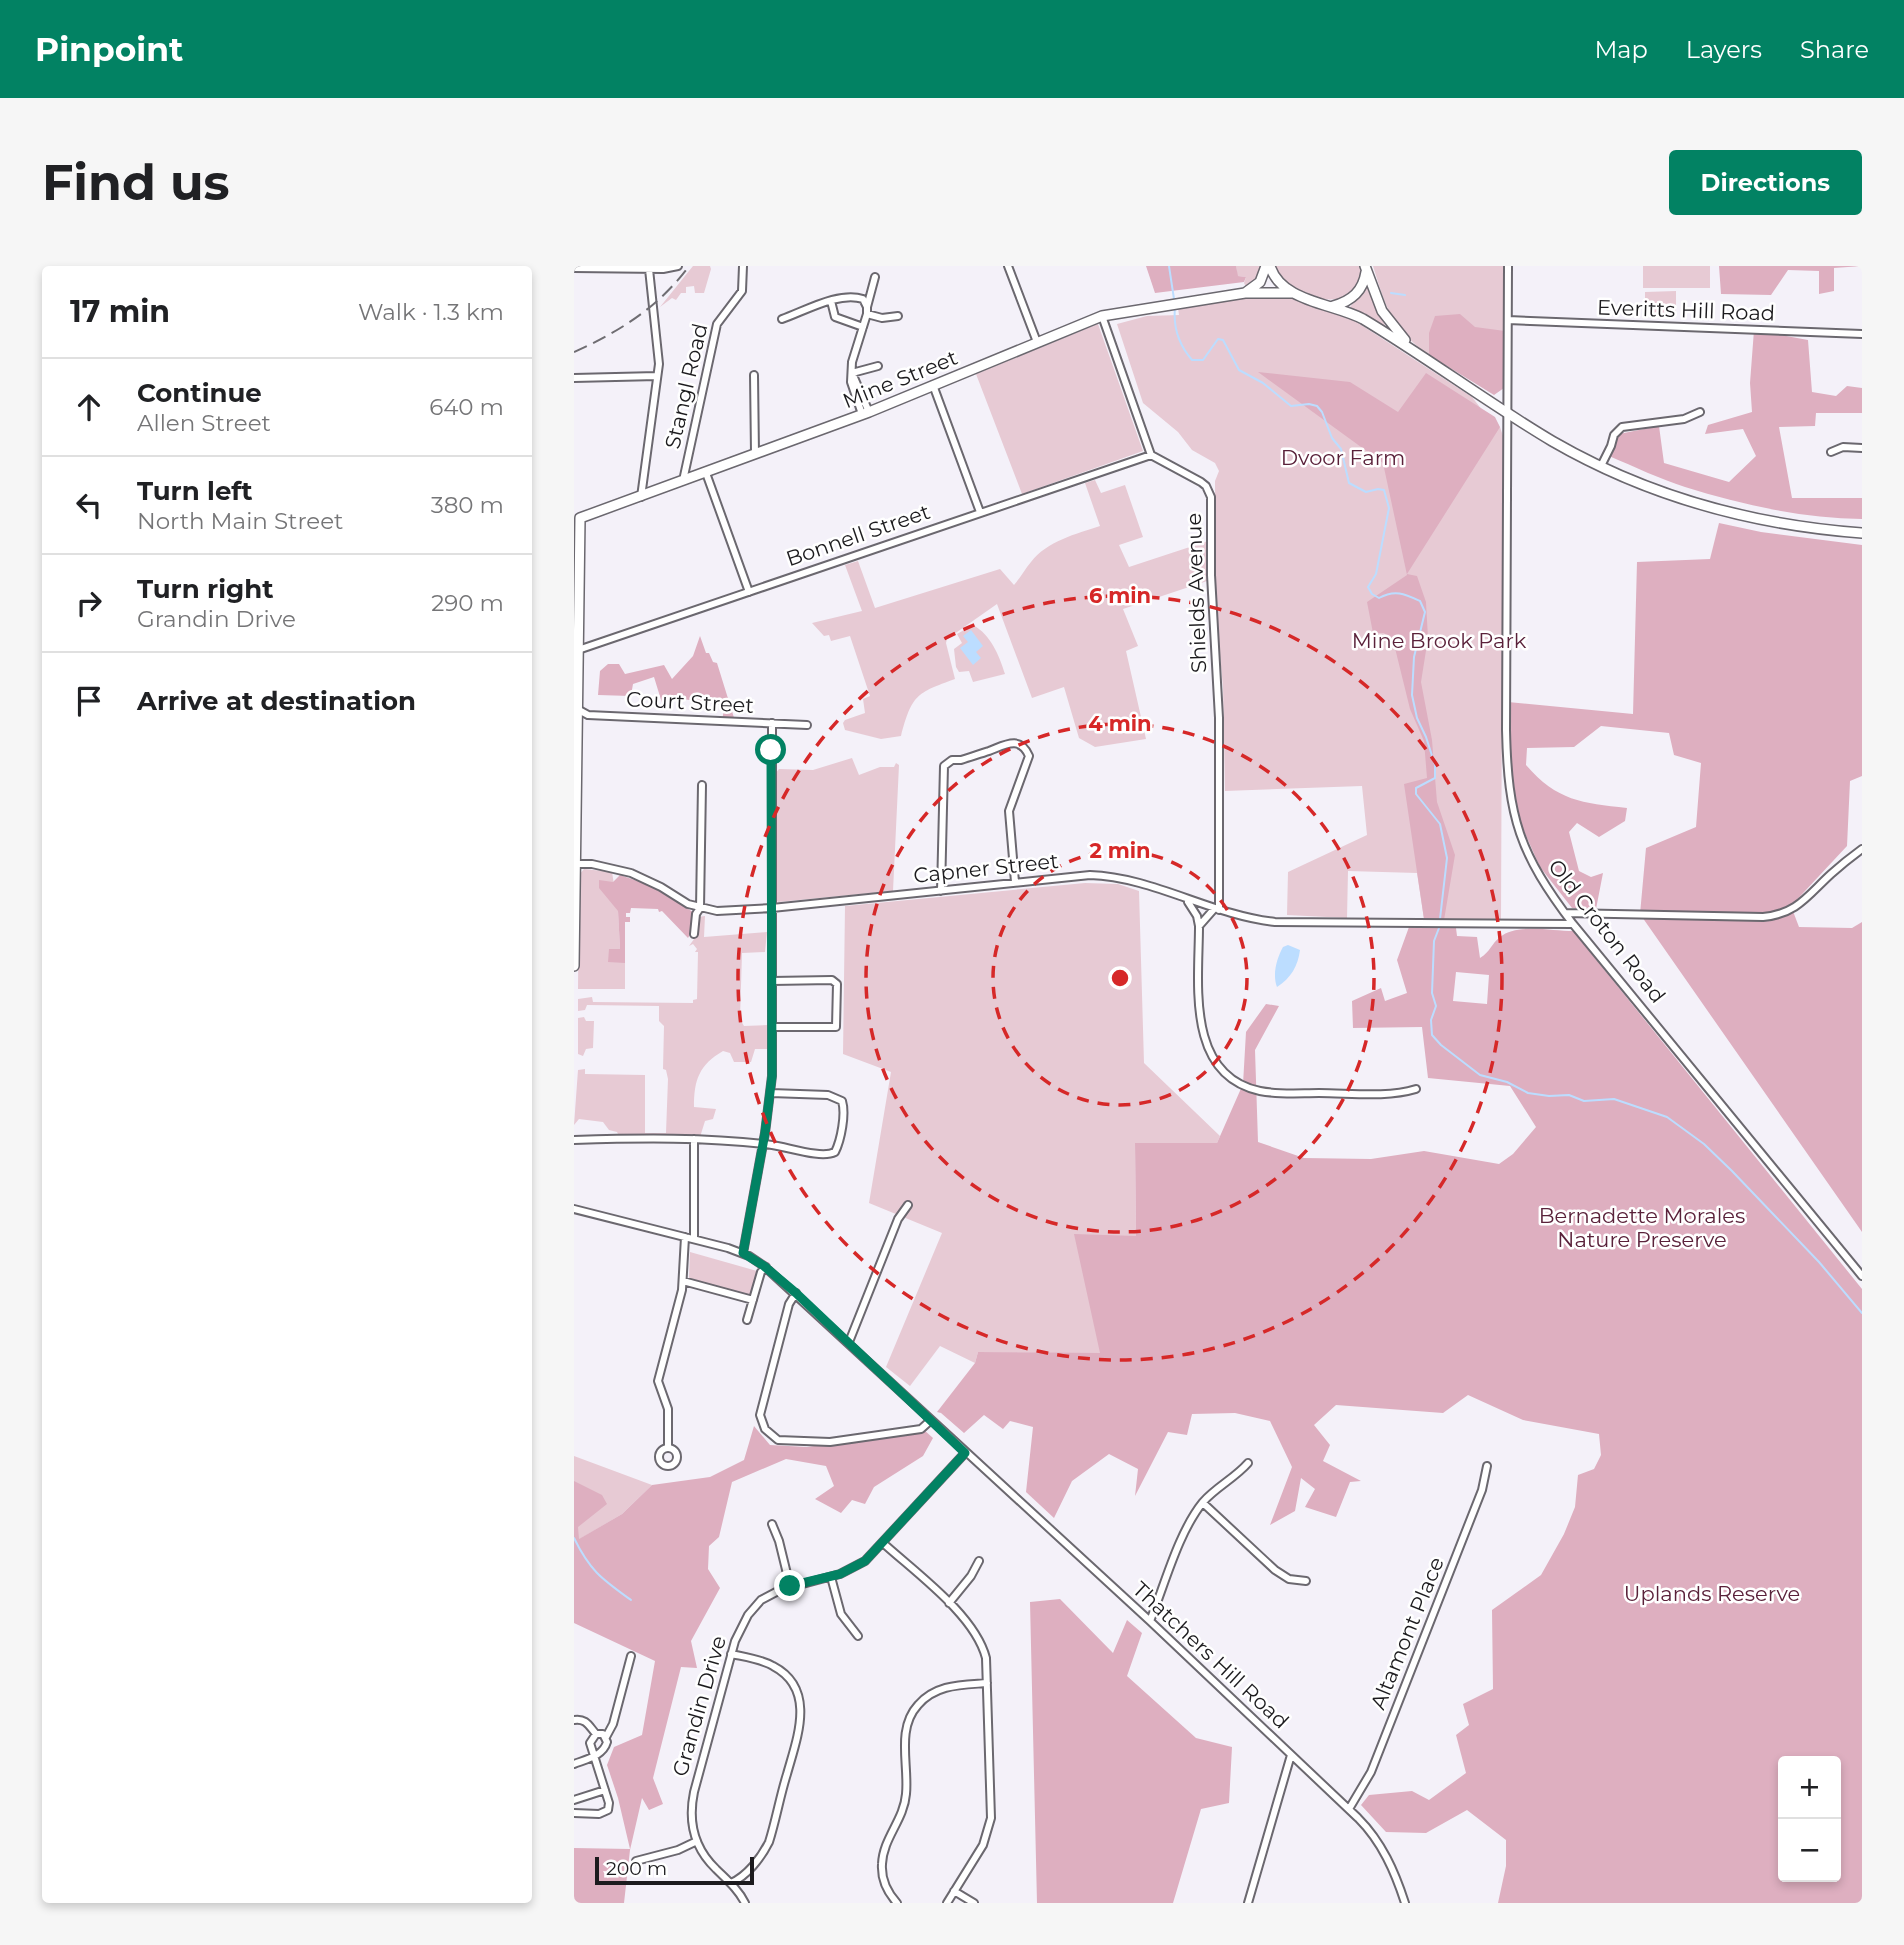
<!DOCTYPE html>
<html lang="en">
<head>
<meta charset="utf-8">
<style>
  body { margin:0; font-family:Montserrat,sans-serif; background:#f6f6f6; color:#202124 }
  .controls { position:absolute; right:21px; bottom:21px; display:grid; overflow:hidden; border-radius:7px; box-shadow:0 4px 10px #0003 }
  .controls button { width:63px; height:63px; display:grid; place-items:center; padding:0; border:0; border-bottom:2px solid #e0e0e0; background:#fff; color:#202124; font:35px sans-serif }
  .scale { position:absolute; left:21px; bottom:18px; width:159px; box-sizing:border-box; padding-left:7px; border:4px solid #1c1b1e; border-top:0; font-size:19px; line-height:24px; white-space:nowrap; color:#1c1b1e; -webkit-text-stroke:5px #fff; paint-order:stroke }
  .stop { position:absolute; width:21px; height:21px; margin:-16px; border:5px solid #028263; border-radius:50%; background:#fff }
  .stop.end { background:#028263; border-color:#fff; box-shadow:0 2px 7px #0008 }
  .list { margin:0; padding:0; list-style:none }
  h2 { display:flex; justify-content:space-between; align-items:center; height:91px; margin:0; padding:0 28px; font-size:30px }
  h2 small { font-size:23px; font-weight:400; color:#757577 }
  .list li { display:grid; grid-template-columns:46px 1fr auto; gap:21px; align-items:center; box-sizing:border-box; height:98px; padding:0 28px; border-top:2px solid #e0e0e0 }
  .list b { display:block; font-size:26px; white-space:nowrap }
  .list p { margin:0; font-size:23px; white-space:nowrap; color:#757577 }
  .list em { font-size:23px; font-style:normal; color:#757577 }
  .icon { flex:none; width:38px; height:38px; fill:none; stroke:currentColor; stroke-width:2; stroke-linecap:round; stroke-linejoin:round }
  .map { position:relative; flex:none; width:1288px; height:1637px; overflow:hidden; border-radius:7px }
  header { display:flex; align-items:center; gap:42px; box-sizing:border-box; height:98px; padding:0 35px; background:#028263; color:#fff }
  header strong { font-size:33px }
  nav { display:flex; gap:38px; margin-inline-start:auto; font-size:24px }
  .intro { display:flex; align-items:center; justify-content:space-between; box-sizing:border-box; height:168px; padding:0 42px }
  h1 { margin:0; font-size:49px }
  .button { padding:18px 32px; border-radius:7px; background:#028263; color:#fff; font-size:24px; font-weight:700 }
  main { display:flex; gap:42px; padding:0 42px }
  aside { flex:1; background:#fff; border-radius:7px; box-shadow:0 4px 10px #0003 }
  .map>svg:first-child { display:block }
  .green { fill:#e7cad4 }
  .forest { fill:#deafc0; fill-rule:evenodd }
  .water { fill:#bcddff }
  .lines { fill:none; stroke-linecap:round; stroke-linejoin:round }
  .stream { stroke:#bcddff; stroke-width:2 }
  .street-casing { stroke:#6b686f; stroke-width:10 }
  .secondary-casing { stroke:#6b686f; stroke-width:12 }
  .street { stroke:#fff; stroke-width:6 }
  .secondary { stroke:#fff; stroke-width:9 }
  .rail { stroke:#6f6d72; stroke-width:2; stroke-dasharray:14 7; stroke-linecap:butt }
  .route { stroke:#028263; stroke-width:9 }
  .ring { fill:none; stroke:#d62828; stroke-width:3.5; stroke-dasharray:12 9 }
  .labels { text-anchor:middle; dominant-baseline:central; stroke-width:5; stroke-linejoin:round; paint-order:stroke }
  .street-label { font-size:21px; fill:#1c1b1e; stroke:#fff }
  .park-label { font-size:21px; fill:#5a213a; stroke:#fff }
  .centre { fill:#d62828; stroke:#fff; stroke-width:3.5 }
  .ring-label { font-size:21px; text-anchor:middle; font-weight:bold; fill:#d62828; stroke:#fff; stroke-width:5; stroke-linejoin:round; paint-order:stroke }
</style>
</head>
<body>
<header>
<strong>Pinpoint</strong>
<nav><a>Map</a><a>Layers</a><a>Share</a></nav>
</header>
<div class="intro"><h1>Find us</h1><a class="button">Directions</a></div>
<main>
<aside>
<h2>17 min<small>Walk · 1.3 km</small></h2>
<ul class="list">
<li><svg class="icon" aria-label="ahead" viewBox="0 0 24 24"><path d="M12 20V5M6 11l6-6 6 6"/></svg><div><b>Continue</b><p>Allen Street</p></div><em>640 m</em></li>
<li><svg class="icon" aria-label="left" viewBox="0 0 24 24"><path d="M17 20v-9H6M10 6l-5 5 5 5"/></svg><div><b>Turn left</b><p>North Main Street</p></div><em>380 m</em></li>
<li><svg class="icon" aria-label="right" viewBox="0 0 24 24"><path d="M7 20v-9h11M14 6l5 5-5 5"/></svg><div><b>Turn right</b><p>Grandin Drive</p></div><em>290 m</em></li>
<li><svg class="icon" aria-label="arrive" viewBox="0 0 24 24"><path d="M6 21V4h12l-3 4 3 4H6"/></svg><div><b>Arrive at destination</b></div></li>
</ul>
</aside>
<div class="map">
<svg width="1288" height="1637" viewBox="0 0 1288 1637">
  <rect width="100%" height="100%" fill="#f4f1f9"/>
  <path class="green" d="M119,0H136L137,3L130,27H121L120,20L112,21V27H107L102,34L98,32L86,41Z
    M662,0H689L684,14L672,21L670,17L672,11L663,10Z
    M700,0H787C794,47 729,37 708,15C704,11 702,5 700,0Z
    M799,0H929L931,65L855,89C817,62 812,42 799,0Z
    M1069,0H1136V22H1069Z
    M793,20L802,43L816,68L776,41Z
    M1102,25V48H1071V26Z
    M690,29H706L775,51L898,131L922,162L926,161L929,170L927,654L850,653L843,607L774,605L773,652L713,649L714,606L793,569L788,520L651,525L649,421L642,350L641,215L645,205L641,197L618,184L604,166L569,137L543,58L573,50L605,49L604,42Z
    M524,58L569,185L448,228L402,108Z
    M521,214L527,227L551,219L569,271L545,279L555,301L634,275L633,315L549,343L564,380L552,385L572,473L521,481L505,472L490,421L458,432L423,338L373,373L372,377L381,413C342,427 338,429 327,470L307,473L271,464L269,457L271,454L291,447L289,433L296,430L276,370L257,375L255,369L250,370L238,357L288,345L271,299L284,295L301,342L426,303L440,319C447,311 451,303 457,296C473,275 502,268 526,260L511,217Z
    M399,359C417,369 425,389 431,408L399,416L395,405L385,406L382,401L380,383L388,377L383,368Z
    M278,492L285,509L306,501H320L322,497L325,499L319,625L204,636L202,634L201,508L205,503L239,504Z
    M10,603L38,606L44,644L46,683L51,697V723H4L5,609Z
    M511,617L544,618L565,625L570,797L646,870L643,877H561L562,971L526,1088L404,1086L401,1097L366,1080L336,1120L312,1101L368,967L295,937L317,806L269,788L271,640Z
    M131,650L130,671L193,666L191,686L168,687L166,753L170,760L194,759V783H181L177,796H160L156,787L149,785C125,799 120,814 120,841L142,843L139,853L131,855L126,871L45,870L43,866L35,864L29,856L5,853L0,859L4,804L11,803V808L71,809V867H92L94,813L92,804L89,803L90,760L85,755V740L13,739L11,744L4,745V733L18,731L19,736L119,737V734L123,733L124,686H121L123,683L119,678L115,680L123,669L124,651Z
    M10,751L12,755H20L19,782L12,783L9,790L4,788V752Z
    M116,986L183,1005L177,1030L115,1012Z
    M0,1190L78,1219L48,1248L4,1274L0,1258Z"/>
  <path class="forest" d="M572,0H662L664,10L672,11L670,16L581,27Z
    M1145,0H1288L1260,2V25L1245,28V5L1214,4L1197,29L1147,28Z
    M886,48L901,61L931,65L930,122L920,129L855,89V67L861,50Z
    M1180,64L1234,74L1238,126L1262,130L1273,120L1288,122V147H1242L1241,160L1205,161L1218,232H1288V253C1228,252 1168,239 1111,221C1086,213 1061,201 1035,190L1040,169L1085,160L1090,197L1155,216L1182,190L1169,163L1131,168L1134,159L1178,146L1176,117Z
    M684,106L776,116L824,146L852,107L921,151L926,161L833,308L843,310L852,336L854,372L847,416L858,474L863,536L881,589L870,654L850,653L830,518L853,512L850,475L836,443L820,378L810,367H799L793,336L833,309L809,197Z
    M1145,257L1187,266L1288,279V510L1276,515L1273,580L1217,640L1225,661L1278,662L1288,656V966L1066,648L1072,582L1122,561L1127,497L1100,489L1095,467L1027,460L1000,481L953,482L952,499C983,535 1008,537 1053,542L1051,555L1025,571L1003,557L995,566L1005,605L1017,611L1029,607L1022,643L998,642L966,601L936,534L934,436L1059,448L1063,296L1136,293Z
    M126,370L132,387H135L139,396L143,397L161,455H148L150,443L149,439L102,432L92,438L88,437L80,411L59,418L56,435V430L24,429L26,405L34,398H45L51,408L90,399L98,413L119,390Z
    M46,609L75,619L119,646L118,665L114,672L88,645L85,646L84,643L57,642L56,647H52V651H56V656H51V697L34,696L35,683H46L44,645L25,622V614L39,616Z
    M835,661L882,662L883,670L903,671L906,692C917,685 917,678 926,671C943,657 977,665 999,665L1288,1023V1637H924L932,1600V1574L893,1544L852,1567L812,1566L787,1539L795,1529L838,1525L855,1534L892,1507L882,1469L895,1459L889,1438L919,1423L918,1344L967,1309L990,1268L1001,1241L1004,1209L1020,1203L1027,1189L1025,1168L949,1154L894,1129L869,1147L762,1139L740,1159L756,1179L749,1195L787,1215L776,1216L762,1251L731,1241L741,1223L727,1212L721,1245L696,1259L718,1201L696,1155L661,1147L618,1148L613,1169L594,1166L561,1230L564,1203L535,1188L498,1215L480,1252L452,1226L459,1161L436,1155L429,1163L410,1149L390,1167L367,1147L363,1146L401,1097L404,1086L526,1087L500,968L562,970L561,877H643L669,818L672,766L692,738L705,740L681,784L684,876L730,892L797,893L850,885L925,898L939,888L962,861L936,820L854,812L848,761L779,762L778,735L807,722L811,735L833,727L823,694ZM882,706L915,709L913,738L879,735ZM1209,1495H1262V1611H1209Z
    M180,1160L196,1179L233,1181L350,1164L359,1172L349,1190L300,1221L291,1238L278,1234L267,1247L241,1233L260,1220L252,1200L212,1193L158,1216L145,1271L135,1280L134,1303L146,1322L117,1375L123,1402L107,1401L79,1512L89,1538L75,1544L68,1532L56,1584L50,1637H0V1582L56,1583L44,1532L33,1499L40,1481L68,1469L81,1395L0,1357V1215L28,1229L33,1238L4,1261L5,1273L48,1248L78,1219L136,1211L170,1194Z
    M486,1333L539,1387L553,1354L568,1367L553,1410L622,1472L658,1481L655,1537L627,1543L599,1637H463L456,1336Z"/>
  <path class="water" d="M397,364L409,380L402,386L407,392L399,399L386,382L394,376L389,370Z
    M714,679L726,684C724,700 717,712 703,721C698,708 703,692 709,681Z"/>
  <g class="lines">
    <path class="stream" d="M595,0L600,33
      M817,27L831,29
      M601,42C599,62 605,79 618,94H629L644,73L649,74L665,104L689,117L717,140L735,138L743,140L748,146L758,172L767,183L775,217L792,226L804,223L810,224L815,242L802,308L794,321L798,328L805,332C821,323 831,328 846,335L851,346L840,391L838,429L843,452L852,471L861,499V512L842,522V528L866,558L873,592L866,653
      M865,662L860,675L858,727L862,740L857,754L858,769L867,779L906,809L933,816L954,827L975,830L995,829L1010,835L1040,833L1093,851L1130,878L1158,905L1245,996L1288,1047
      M0,1272C16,1305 28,1313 57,1334"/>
    <g class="street-casing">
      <path id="street" d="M434,0L463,76
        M934,0L932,464C934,552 945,587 999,658L1288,1010
        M0,2L89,3L104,0
        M257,35L261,51L289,61
        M293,41L301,11
        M293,48L308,52L324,50
        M528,50L577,189L627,216L632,220L637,231V309L645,452V644
        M208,53C231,45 265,25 289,33L293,41V48L278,96L277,116L288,148
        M934,54L1288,68
        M278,107L295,146
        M278,107L304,100
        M180,109L181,188
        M0,112L83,110
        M359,119L406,246
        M1257,186L1269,181L1288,182
        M1027,200L1037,180L1040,169L1048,161L1110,153L1126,146
        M132,207L175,326
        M111,214L110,210L143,58L168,25L169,0
        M67,231L85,98L75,3
        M4,384L577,189
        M3,443L14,449L233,459
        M0,598H18L57,607L87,621L114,638L143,645L198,642L516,609C579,611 637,649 701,656L999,658
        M367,625L370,500L378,494H387C396,491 406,488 415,485C431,479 446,469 455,490L435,545L441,616
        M614,636L623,650L625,660
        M640,643L625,660C625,716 611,809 686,825C706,829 726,827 745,827C776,827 812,832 842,823
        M991,647L1189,651C1223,648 1234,629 1257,608C1267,599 1277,591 1288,583
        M120,668L122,648L126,642L128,519
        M198,715L258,714L263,718L262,761H198
        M0,874C66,872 133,871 198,879C214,881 247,893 261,886C267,874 272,848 268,835L254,829L197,827
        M0,943L154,982L175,990L190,1000L576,1355L784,1552C808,1576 821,1606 831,1637
        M120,973V873
        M169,987L191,867L198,810V457
        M109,1015L179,1034
        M222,1027L215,1038L186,1149L191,1163L204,1174L256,1176L347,1163L357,1154
        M173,1054L187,1006L192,1001
        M275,1076L324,953L334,939
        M94,1182V1143L84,1115L108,1024L111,971
        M85 1191a9 9 0 1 1 18 0a9 9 0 1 1-18 0Z
        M629,1237L701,1304L715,1313L732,1315
        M198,1258L205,1275L216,1320
        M309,1277C342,1307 401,1349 412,1392L417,1552L409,1579L373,1637
        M257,1311L267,1348L284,1370
        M375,1337L397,1310L405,1295
        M576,1355C591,1318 604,1267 629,1236C642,1221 661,1212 674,1197
        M0,1454C12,1452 15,1460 22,1468
        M32,1471L39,1458L57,1390
        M0,1498C13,1493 29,1490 33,1476L29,1468H22L16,1477L35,1537L34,1544L25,1548L0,1547
        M0,1534L31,1524
        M775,1543L797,1506L908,1224L913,1200
        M62,1595L104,1584L123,1575
        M157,1617C173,1610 187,1592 195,1576C202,1554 206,1530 213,1508C223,1472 243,1423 199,1400C187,1393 171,1391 157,1388
        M380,1625L400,1637
        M171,1637C164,1623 153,1614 142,1603C120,1582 114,1555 120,1526L161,1375L174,1349L187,1334L206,1324L266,1308L291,1295L391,1187
        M323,1637C313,1626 307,1613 308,1598C309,1572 330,1554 332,1528C335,1499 322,1463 344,1439C362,1418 388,1419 413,1417
        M674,1637L717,1489"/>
    </g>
    <g class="secondary-casing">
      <path id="secondary" d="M696,0C707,36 759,37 789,53C854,92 914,137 978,175C1073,230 1179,259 1288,267
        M791,0L808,45L831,74
        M671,27L686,16L692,0
        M759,40C778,35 789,25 792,6
        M0,700L6,252L295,146L528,50L671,27H717"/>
    </g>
    <use href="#street" class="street"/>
    <use href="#secondary" class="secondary"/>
    <path class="rail" d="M0,86C45,66 85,41 115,0"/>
  </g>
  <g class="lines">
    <path class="route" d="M197,484L198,810L191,867L169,987L190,1000L222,1027L391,1187L291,1295L266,1308L216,1320"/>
  </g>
  <g class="ring">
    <circle cx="546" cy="712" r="127"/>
    <circle cx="546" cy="712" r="254"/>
    <circle cx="546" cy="712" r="382"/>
  </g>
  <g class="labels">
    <g class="street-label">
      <text transform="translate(1112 44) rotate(2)">Everitts Hill Road</text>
      <text transform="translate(326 113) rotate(-22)">Mine Street</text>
      <text transform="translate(112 120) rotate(-77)">Stangl Road</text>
      <text transform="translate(284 269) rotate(-19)">Bonnell Street</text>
      <text transform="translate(622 327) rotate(-92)">Shields Avenue</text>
      <text transform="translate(116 436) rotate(3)">Court Street</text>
      <text transform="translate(412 602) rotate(-6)">Capner Street</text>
      <text transform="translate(1033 665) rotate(52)">Old Croton Road</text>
      <text transform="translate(833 1367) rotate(-68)">Altamont Place</text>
      <text transform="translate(637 1389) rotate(43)">Thatchers Hill Road</text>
      <text transform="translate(125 1440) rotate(-74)">Grandin Drive</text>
    </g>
    <g class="park-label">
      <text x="769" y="191">Dvoor Farm</text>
      <text x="865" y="374">Mine Brook Park</text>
      <text x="1068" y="949">Bernadette Morales<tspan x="1068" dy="24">Nature Preserve</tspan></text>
      <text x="1138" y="1327">Uplands Reserve</text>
    </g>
  </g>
  <circle cx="546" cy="712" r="10" class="centre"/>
  <g class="ring-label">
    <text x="546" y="337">6 min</text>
    <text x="546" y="465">4 min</text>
    <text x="546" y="592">2 min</text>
  </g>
</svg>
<div class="controls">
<button>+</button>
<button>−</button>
</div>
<div class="scale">200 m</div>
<div class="stop" style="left:197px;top:484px"></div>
<div class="stop end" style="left:216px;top:1320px"></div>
</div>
</main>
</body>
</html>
